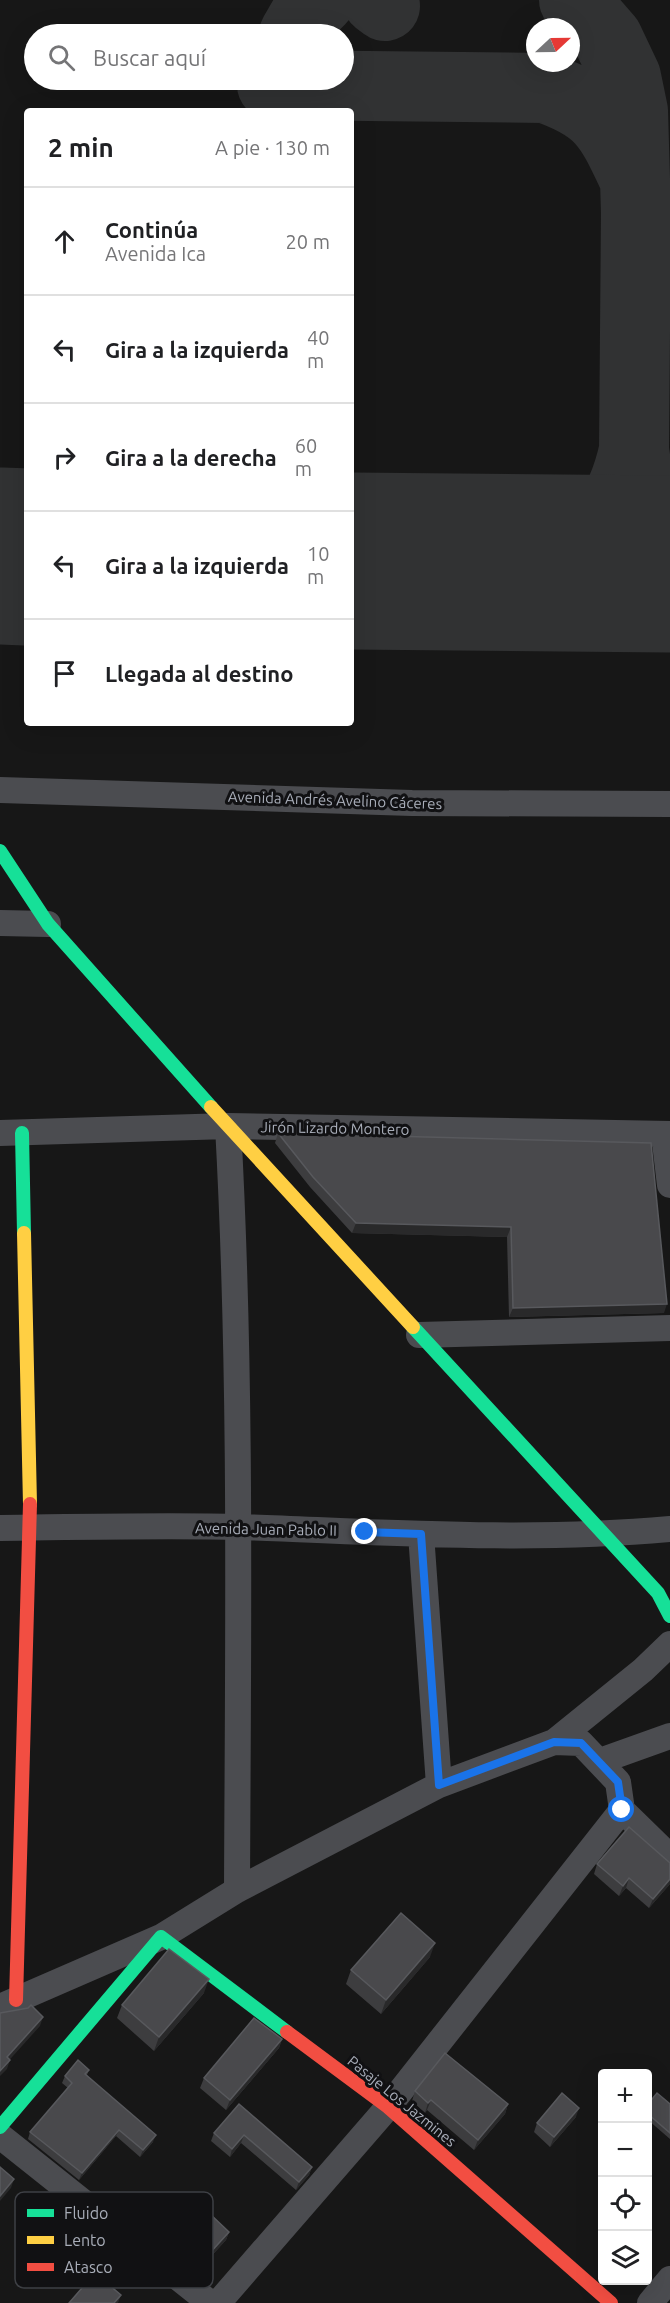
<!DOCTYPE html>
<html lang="es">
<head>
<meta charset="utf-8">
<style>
  body { margin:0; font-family:Ubuntu,sans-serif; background:#f2f2f2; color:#202124 }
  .controls { position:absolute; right:18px; bottom:18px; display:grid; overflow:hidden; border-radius:6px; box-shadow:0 6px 24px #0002 }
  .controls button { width:54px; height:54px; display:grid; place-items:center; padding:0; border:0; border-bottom:2px solid #e0e0e0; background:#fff; color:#202124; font:30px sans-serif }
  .compass { position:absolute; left:526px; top:18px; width:54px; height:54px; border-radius:50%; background:#fff; box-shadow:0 6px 24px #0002; rotate:68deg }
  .stop { position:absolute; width:18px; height:18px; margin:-14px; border:4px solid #1a73e8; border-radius:50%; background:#fff }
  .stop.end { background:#1a73e8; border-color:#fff; box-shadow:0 2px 6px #0008 }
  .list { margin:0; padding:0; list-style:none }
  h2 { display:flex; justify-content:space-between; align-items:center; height:78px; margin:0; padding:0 24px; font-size:26px }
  h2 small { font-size:20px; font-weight:400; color:#757577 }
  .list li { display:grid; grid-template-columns:39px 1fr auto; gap:18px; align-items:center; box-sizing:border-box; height:108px; padding:0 24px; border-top:2px solid #e0e0e0 }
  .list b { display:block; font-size:22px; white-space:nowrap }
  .list p { margin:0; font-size:20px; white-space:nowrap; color:#757577 }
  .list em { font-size:20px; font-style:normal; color:#757577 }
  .icon { flex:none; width:33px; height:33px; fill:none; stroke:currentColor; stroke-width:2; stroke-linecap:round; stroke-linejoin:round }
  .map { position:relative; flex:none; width:670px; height:2303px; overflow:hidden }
  .search { position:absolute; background:#fff; box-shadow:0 6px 24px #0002; left:24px; top:24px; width:330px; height:66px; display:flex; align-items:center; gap:15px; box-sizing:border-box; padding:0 21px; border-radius:33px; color:#757577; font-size:22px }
  .panel { position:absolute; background:#fff; box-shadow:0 6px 24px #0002; left:24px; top:108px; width:330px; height:618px; border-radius:6px }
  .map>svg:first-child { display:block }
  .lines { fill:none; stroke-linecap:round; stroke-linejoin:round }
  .taxiway { stroke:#313233; stroke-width:70 }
  .runway { stroke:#313233; stroke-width:177 }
  .street { stroke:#4b4c50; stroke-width:26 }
  .fast { stroke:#16e098; stroke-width:14 }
  .slow { stroke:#ffcf43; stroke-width:14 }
  .jam { stroke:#f24e42; stroke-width:14 }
  .wall { fill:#3d3d3f }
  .shaded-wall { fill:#29292a }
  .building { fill:#49494c; stroke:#58595d; stroke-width:1.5 }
  .route { stroke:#1a73e8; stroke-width:8 }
  .labels { text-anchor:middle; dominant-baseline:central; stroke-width:6; stroke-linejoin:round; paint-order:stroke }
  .street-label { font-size:15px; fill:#a8adb8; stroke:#111113 }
  .key { fill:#111113; stroke:#3e4045; stroke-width:1.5 }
  .key-label { font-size:16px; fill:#a8adb8 }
</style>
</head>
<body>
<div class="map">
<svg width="670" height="2303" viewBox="0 0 670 2303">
  <rect width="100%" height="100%" fill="#171717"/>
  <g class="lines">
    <path class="taxiway" d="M377,0L385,6
      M294,34L305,15L320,0
      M272,85L545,88C603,108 610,127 635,180
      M634,450C638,480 645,508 670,528
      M531,563C593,537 619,518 634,450L636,213L633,111L626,77L608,39L574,0"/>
    <path class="runway" d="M0,556L27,557
      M351,561L670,564"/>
    <path class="street" d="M0,790L412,803L670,804
      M0,923L48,924
      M228,1126C242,1380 238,1636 237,1890
      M0,1133L228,1126L670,1134
      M664,1134L670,1185
      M419,1335L670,1328
      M0,1528C80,1527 161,1525 242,1527C384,1532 528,1542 670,1529
      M421,1534L439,1785
      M554,1742L643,1670L670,1644
      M600,1761L670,1736
      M0,2007L161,1937L237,1890L439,1785L554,1742L581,1743L618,1782L622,1810L670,1857
      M0,2136L210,2303
      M218,2303L388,2107L622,1810
      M650,2303L670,2279"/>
    <path class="fast" d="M0,851L48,924L211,1107
      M22,1133L24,1233
      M413,1327L658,1593L670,1616
      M0,2127L161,1937L287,2032"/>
    <path class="slow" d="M211,1107L413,1327
      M24,1233L30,1504"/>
    <path class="jam" d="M16,2000L30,1504
      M287,2032L388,2107L611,2303"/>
  </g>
  <path class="wall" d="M278,1133L651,1143L664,1313L509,1317L507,1237L352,1233L310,1187L275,1143Z
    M670,1863V1884L649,1908L626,1888L619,1896L594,1874L597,1864Z
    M430,1957L381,2014L346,1984L351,1970Z
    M204,1993L154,2051L117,2018L122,2005Z
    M282,2039L279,2048L226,2110L200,2088L204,2078Z
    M89,2070L87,2075L153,2142L140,2157L116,2136L79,2180L28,2139L30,2132L68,2088L62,2083L65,2076Z
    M415,2091L508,2104L505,2114L474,2150L427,2110L425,2113L412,2101Z
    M239,2104L312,2167L309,2175L296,2190L241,2143L230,2157L211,2141L214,2133Z
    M648,2104H670V2139L648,2120Z
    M576,2117L550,2147L534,2132L537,2123Z
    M229,2232L226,2240L196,2273L175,2256L177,2248Z"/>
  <path class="shaded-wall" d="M356,1223L511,1227L507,1237L352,1233Z
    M667,1304L664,1313L509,1317L513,1308Z
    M629,1878L626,1888L619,1896L623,1886Z
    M670,1879V1884L649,1908L653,1899Z
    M435,1943L430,1957L381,2014L386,2000Z
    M209,1979L204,1993L154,2051L159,2037Z
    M43,2017L40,2026L4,2066L7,2057Z
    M282,2039L279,2048L226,2110L230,2100Z
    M10,2060L7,2069L0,2076V2071Z
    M431,2100L427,2110L425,2113L428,2103Z
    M508,2104L505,2114L474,2150L478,2140Z
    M579,2108L576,2117L550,2147L554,2137Z
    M119,2130L116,2136L79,2180L82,2173Z
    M156,2135L153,2142L140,2157L143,2150Z
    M244,2135L241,2143L230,2157L232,2149Z
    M312,2167L309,2175L296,2190L299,2182Z
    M14,2179L11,2188L0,2201V2196Z
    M229,2232L226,2240L196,2273L199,2265Z
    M121,2295L118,2303H114Z"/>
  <path class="building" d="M278,1133L651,1143L667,1304L513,1308L511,1227L356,1223L313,1177Z
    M629,1827L670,1863V1879L653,1899L629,1878L623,1886L597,1864Z
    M401,1913L435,1943L386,2000L351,1970Z
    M169,1949L209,1979L159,2037L122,2005Z
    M31,2005L43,2017L7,2057L10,2060L0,2071V2013L28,2008Z
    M254,2018L282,2039L230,2100L204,2078Z
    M445,2053L508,2104L478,2140L431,2100L428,2103L415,2091Z
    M78,2060L89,2070L85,2074L156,2135L143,2150L119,2130L82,2173L30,2132L72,2083L65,2076Z
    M562,2093L579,2108L554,2137L537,2123Z
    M657,2093L670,2104V2133L648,2114V2104Z
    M239,2104L312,2167L299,2182L244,2135L232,2149L214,2133Z
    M0,2167L14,2179L0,2196Z
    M209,2213L229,2232L199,2265L177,2248Z
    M95,2273L121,2295L114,2303H69Z"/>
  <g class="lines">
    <path class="route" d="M365,1532L421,1534L439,1785L554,1742L581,1743L618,1782L622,1810"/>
  </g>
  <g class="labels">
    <g class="street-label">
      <text transform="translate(335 800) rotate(2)">Avenida Andrés Avelino Cáceres</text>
      <text transform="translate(335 1128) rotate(1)">Jirón Lizardo Montero</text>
      <text transform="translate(266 1529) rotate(1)">Avenida Juan Pablo II</text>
      <text transform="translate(402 2101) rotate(39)">Pasaje Los Jazmines</text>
    </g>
  </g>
  <rect x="15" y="2192" width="198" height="96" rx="9" class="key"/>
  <rect x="27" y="2209" width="27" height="8" fill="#16e098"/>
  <rect x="27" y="2236" width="27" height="8" fill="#ffcf43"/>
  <rect x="27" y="2263" width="27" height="8" fill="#f24e42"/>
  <g class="key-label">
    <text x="64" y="2219">Fluido</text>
    <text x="64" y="2246">Lento</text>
    <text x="64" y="2273">Atasco</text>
  </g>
</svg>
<div class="controls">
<button>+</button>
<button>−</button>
<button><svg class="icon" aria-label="locate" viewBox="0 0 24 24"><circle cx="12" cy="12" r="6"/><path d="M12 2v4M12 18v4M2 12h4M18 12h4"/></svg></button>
<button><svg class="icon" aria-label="layers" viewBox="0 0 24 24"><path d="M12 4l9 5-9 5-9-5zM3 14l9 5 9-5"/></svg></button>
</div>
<svg class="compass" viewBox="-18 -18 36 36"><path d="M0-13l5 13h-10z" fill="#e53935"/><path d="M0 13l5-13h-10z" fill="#757577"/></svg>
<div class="stop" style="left:622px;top:1810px"></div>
<div class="stop end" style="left:365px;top:1532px"></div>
<div class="search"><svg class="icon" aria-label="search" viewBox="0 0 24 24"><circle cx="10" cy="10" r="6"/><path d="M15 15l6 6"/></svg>Buscar aquí</div>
<section class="panel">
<h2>2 min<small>A pie · 130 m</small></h2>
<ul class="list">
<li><svg class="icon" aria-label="ahead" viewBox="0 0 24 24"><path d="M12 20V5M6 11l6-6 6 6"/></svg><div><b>Continúa</b><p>Avenida Ica</p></div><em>20 m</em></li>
<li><svg class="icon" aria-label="left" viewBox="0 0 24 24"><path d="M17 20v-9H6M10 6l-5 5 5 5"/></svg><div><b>Gira a la izquierda</b></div><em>40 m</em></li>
<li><svg class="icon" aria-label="right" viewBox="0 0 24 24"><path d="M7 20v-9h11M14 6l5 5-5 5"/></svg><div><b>Gira a la derecha</b></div><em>60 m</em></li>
<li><svg class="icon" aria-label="left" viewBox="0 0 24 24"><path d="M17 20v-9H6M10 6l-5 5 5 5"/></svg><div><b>Gira a la izquierda</b></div><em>10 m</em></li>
<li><svg class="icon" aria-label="arrive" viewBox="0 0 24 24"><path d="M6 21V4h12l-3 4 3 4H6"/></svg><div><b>Llegada al destino</b></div></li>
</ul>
</section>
</div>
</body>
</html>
